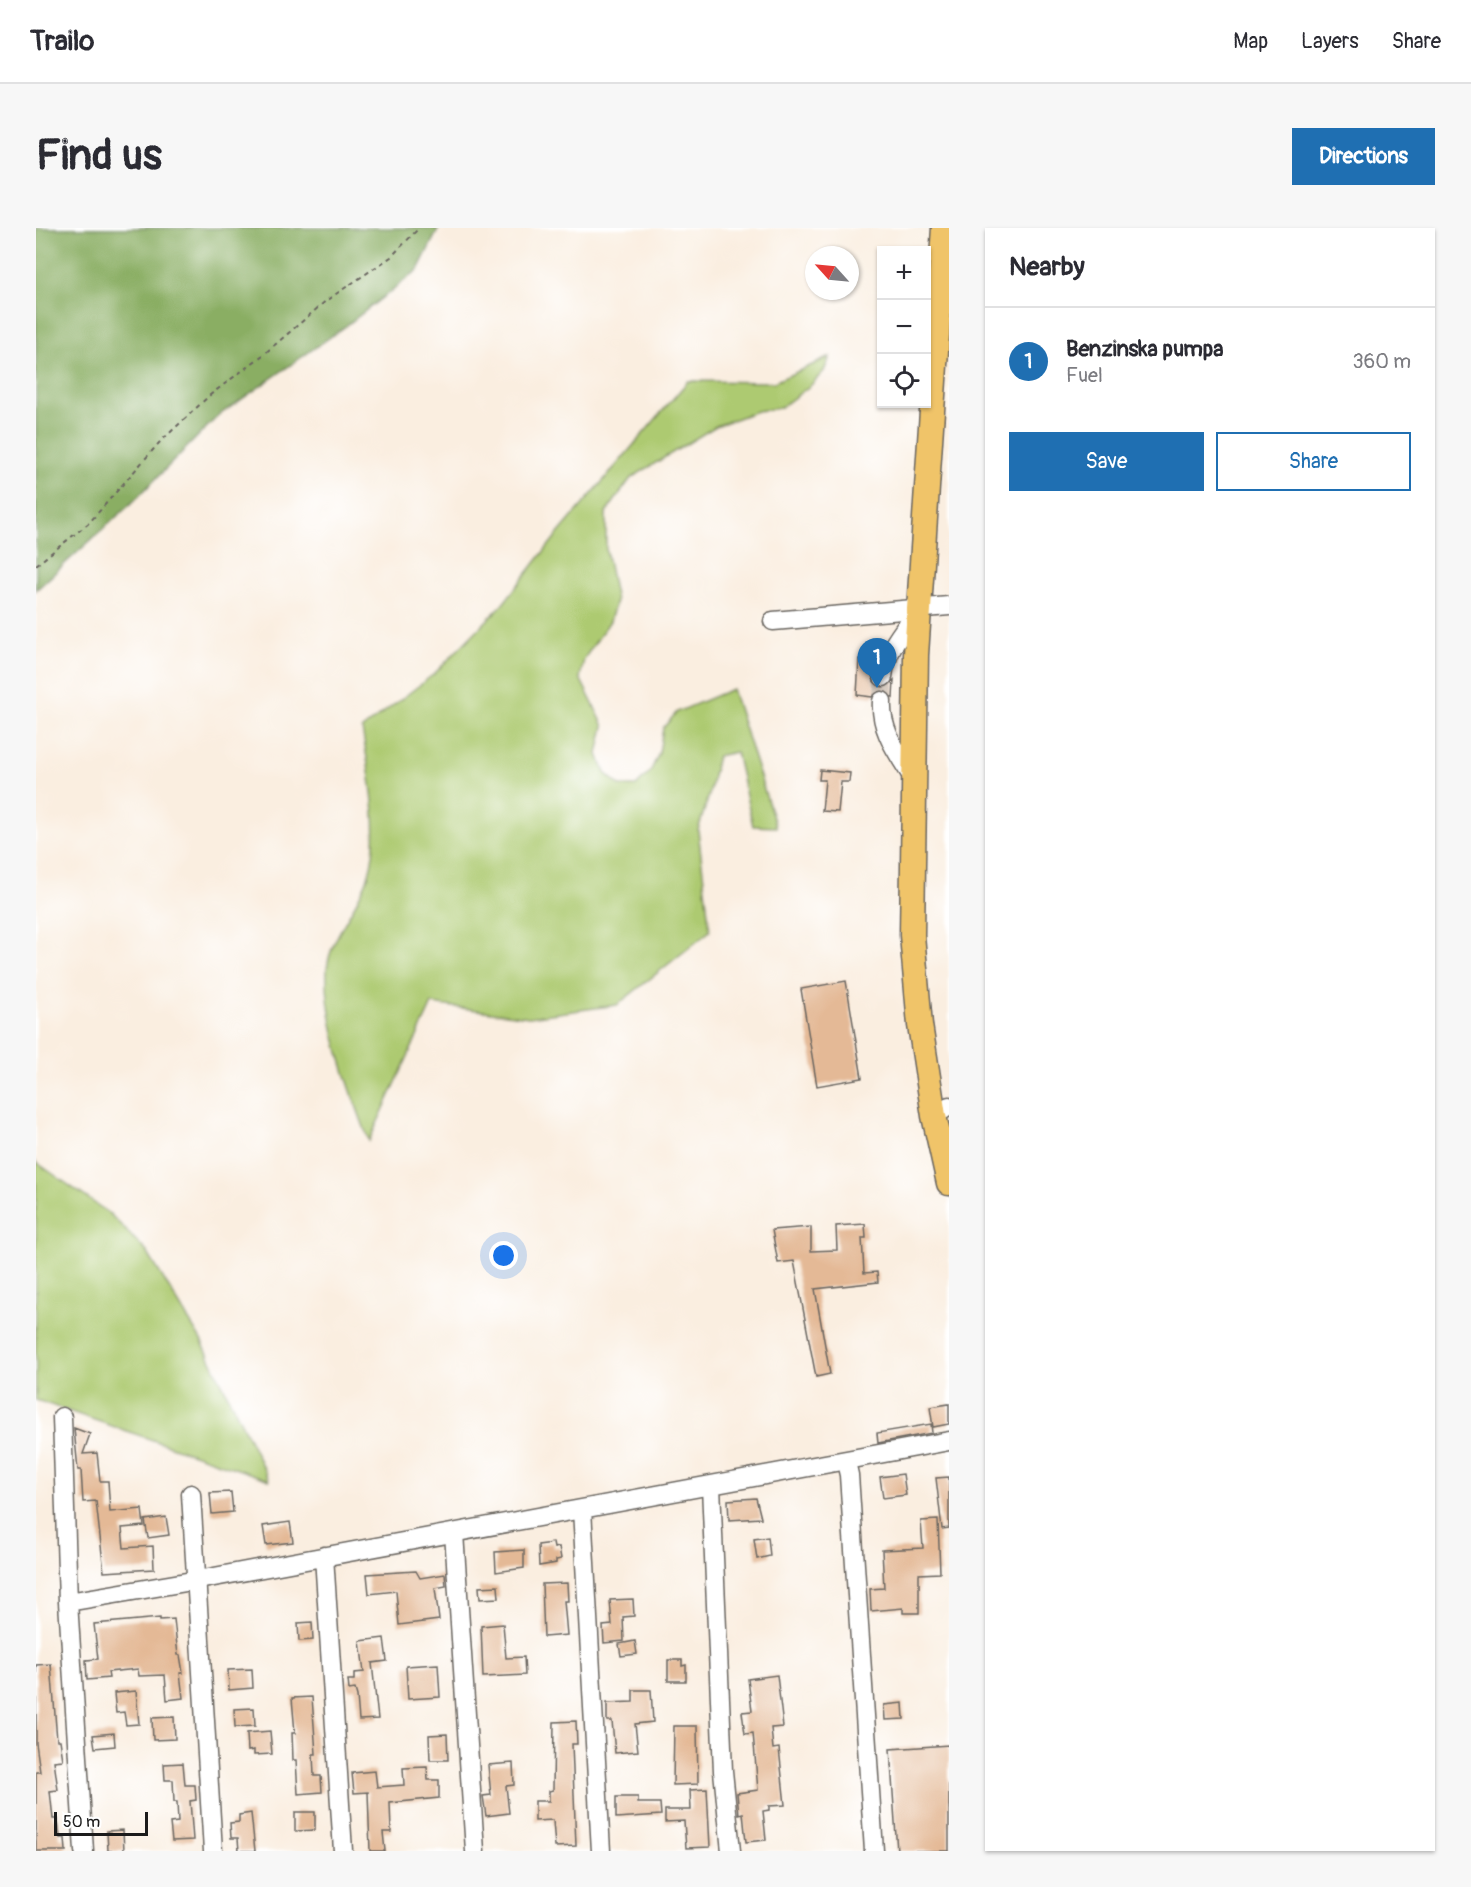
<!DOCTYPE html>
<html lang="en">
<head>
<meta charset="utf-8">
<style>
  body { margin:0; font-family:Pangolin,sans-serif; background:#f7f7f7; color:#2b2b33 }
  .controls { position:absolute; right:18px; top:18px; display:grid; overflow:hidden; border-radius:0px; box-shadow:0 2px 4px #0004 }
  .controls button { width:54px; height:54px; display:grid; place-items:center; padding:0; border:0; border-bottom:2px solid #e1e1e2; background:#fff; color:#2b2b33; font:30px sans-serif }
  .compass { position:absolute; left:769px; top:18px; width:54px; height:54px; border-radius:50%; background:#fff; box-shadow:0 2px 4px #0004; rotate:297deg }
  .scale { position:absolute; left:18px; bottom:15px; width:94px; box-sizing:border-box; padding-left:6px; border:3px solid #1c1c1c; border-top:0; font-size:16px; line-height:21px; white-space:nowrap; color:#1c1c1c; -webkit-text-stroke:4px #fff; paint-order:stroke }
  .you { position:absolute; left:468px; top:1028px; width:21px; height:21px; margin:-15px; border:4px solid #fff; border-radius:50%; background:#1a73e8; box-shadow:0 0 0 9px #1a73e833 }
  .badge { display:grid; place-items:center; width:39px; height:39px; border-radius:50%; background:#1f6fb2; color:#fff; font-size:20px; font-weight:700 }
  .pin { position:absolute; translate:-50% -50px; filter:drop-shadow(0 2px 3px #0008) }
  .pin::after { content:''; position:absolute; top:32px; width:21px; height:18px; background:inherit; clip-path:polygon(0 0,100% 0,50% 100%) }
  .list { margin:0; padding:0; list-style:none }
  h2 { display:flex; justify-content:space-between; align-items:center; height:78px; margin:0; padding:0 24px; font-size:26px }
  h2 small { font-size:20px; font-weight:400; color:#7c7c81 }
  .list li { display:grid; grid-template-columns:39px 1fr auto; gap:18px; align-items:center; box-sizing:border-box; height:108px; padding:0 24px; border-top:2px solid #e1e1e2 }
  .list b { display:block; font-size:22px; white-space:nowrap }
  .list p { margin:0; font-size:20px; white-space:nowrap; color:#7c7c81 }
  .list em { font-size:20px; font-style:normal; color:#7c7c81 }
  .actions { display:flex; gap:12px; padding:18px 24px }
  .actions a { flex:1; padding:14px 0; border:2px solid #1f6fb2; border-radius:0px; text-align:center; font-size:21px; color:#1f6fb2 }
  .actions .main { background:#1f6fb2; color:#fff }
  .icon { flex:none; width:33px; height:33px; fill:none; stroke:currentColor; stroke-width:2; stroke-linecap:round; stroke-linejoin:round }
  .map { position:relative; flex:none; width:913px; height:1623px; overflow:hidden; border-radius:0px }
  header { display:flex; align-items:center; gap:36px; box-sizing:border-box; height:84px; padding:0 30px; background:#fff; border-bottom:2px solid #e1e1e2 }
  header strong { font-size:28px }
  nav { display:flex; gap:33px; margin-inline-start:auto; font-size:21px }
  .intro { display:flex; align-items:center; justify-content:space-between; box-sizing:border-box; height:144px; padding:0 36px }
  h1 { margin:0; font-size:42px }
  .button { padding:15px 27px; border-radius:0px; background:#1f6fb2; color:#fff; font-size:21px; font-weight:700 }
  main { display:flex; gap:36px; padding:0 36px }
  aside { flex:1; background:#fff; border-radius:0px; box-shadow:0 2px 4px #0004 }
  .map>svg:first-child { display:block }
  .green { fill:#adca71; stroke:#647346; stroke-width:1.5 }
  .forest { fill:#8aae63; stroke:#536540; stroke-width:1.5 }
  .building { fill:#e4b996 }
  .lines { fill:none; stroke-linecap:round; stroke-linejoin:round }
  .minor-tunnel { stroke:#d9cec3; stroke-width:18; stroke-dasharray:18 9; stroke-linecap:butt }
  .minor-casing { stroke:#6a6661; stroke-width:21 }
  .major-casing { stroke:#6a6661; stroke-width:27 }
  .path { stroke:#6a6661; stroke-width:2; stroke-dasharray:4.5 4.5; stroke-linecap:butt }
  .minor { stroke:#fff; stroke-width:18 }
  .major { stroke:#f0c469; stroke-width:24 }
</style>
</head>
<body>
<header>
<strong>Trailo</strong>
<nav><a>Map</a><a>Layers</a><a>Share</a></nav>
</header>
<div class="intro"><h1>Find us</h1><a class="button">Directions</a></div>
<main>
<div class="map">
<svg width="913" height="1623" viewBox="0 0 913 1623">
  <rect width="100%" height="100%" fill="#fff"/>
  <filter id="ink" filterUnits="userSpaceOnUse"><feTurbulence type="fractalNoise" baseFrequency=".0167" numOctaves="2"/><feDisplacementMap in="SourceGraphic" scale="12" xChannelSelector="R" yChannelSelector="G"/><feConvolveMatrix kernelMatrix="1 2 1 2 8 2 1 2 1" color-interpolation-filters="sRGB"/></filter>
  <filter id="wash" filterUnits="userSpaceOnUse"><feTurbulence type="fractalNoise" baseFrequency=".008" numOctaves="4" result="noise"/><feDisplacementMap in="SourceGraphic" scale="24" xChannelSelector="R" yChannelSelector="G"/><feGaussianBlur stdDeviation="1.35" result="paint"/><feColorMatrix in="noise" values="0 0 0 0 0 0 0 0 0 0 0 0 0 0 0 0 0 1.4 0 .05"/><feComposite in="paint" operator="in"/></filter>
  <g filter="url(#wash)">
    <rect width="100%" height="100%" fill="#faeee0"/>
    <path class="green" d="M794,129L788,143L775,157L744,180L721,183L680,198L595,250L570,285V322L580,373L574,393L548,431L544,450L568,498L562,526L569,545L584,558H600L614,544L623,525L627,500L641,484L696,461L740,599L717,598L700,524L681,528L674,564L662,602L674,703L581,777L493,789L396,776L333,913C315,864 288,794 291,741C294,708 324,677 333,646C346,603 333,544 326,501L398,446L466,377L521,307L652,153L738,154Z
      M0,934L74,986L111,1024L165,1112L233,1252L0,1172Z"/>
    <path class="forest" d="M0,0H403L382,42L310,98L182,188L98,273L0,362Z"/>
    <g id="blocks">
      <path class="building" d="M823,431H839L836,448L840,458L850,460L858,452L857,470L846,462L840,464L836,469L821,467Z
        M784,542L814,545L813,554H805L802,584L786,583L789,552H783Z
        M810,753L826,850L781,858L765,761Z
        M829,996L830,1010H826L828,1045L841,1044L842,1054L779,1061L794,1146L780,1149L758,1033L742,1035L736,1002L775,999V1023L801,1022L800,998Z
        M913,1176V1196L897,1199L894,1179Z
        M895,1196L896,1205L842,1215L841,1205Z
        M38,1200L54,1206L47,1226L61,1225L64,1253H72L74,1284L106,1281L108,1298L86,1300L88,1320L117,1318L118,1341L68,1344L60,1273L47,1274L45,1242H42Z
        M867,1246L870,1267L847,1270L844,1249Z
        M913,1249V1300L906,1301L900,1250Z
        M195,1264L197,1284L176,1286L174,1265Z
        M720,1270L725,1290L693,1292L692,1272Z
        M130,1289L133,1307L112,1310L109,1292Z
        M902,1292L904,1345L883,1346V1385H867V1380L835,1383L834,1361L848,1360L846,1322L887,1320L885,1293Z
        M254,1294L257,1314L230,1317L227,1298Z
        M732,1309L734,1328L721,1331L718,1311Z
        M517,1315L518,1320L523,1319L525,1331L520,1332V1335L503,1338L502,1317Z
        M488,1322V1340L460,1344L459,1324Z
        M380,1343L384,1350L409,1346L410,1358L399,1360L403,1392L363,1397L360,1363L333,1366L331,1346Z
        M531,1355L532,1373H528L531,1407L508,1409L506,1356Z
        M462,1358L463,1370L444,1371L443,1359Z
        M597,1371L598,1388L587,1389L588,1413L568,1415L567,1398L576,1397L574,1372Z
        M124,1390V1392L138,1391L142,1427H144L147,1445H144L147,1470L131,1472L129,1447L103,1448L102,1441L72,1444L73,1450L51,1452L50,1432L62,1431L58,1396Z
        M276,1394L277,1412L263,1413L262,1395Z
        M467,1396L470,1430L488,1429L489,1447L447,1449L445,1398Z
        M348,1410L351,1433L336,1435L342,1491L323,1492L321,1468L319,1461L313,1462L312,1452H318V1445L328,1444L324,1413Z
        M599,1413L601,1426L585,1428L583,1416Z
        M632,1432H646V1438L650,1437V1453H632Z
        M15,1436L21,1512H24L27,1532L18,1533L22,1562L14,1563L17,1591H22L24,1610H29L30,1623H0V1544H4L0,1515V1437Z
        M402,1436L404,1469L372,1471L370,1438Z
        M216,1441L217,1460L193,1462L192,1442Z
        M741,1447L747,1499L735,1500L737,1521L743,1520L749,1577L733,1578V1582L727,1583L730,1612L710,1614L707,1585L703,1586L701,1565L722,1562L717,1505L709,1506L706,1484L716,1483L712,1451Z
        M597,1462H615L617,1494L599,1496L602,1523L579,1525L576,1493H571V1475L597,1474Z
        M100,1463L103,1496L90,1497L88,1484L80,1485L78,1465Z
        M276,1469L280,1526H277L278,1548H285L286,1564L262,1566L260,1532H257L256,1505H259L256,1470Z
        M867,1475L868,1491L849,1492L848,1477Z
        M218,1480L219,1498L199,1499L198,1481Z
        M138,1489L139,1511L117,1512L116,1490Z
        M540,1493L541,1516H536L540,1618L519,1619L517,1592L499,1593V1573H513V1563L517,1562L518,1494Z
        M638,1498H661L662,1556L637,1557Z
        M234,1503L236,1526L218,1527V1522L212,1523L211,1505Z
        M78,1505L79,1518L59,1520L57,1507Z
        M411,1506L412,1532H394L393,1507Z
        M913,1517V1623H861L854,1521Z
        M147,1535L149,1557H159L160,1572L154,1573L157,1612L136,1613L134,1595L142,1594L141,1574H138L137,1552H129L128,1536Z
        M477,1535L478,1557L470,1558L473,1585L450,1588L447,1568L455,1567L452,1537Z
        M391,1539L392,1552H403V1570L354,1575L355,1604H347L349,1623H334L332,1564L318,1565L316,1545L339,1543L341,1559L368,1557L367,1540Z
        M671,1561L674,1619L650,1620L648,1593L629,1594V1582H655L654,1562Z
        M580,1569H602V1575H624L625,1587L580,1590Z
        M259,1584H279V1602L259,1603Z
        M215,1585L219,1623H203L202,1610H195L194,1595L203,1594V1587Z
        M87,1602L88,1623H72L71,1603Z"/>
    </g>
  </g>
  <g filter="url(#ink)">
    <use href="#blocks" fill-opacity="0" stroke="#6a6661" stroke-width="1.5"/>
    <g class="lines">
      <path class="minor-tunnel" d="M846,473L847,449"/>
      <g class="minor-casing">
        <path id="minor" d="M737,393L913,378
          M847,449C849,422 869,401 883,381
          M846,473C844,503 862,525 877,550
          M898,888L913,878
          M26,1189L32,1374L48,1623
          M810,1234L813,1247L838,1623
          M675,1258L687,1543L695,1623
          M155,1266L177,1623
          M546,1281L565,1623
          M418,1305L439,1623
          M288,1328L307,1623
          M32,1374L162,1352L913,1213"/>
      </g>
      <g class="major-casing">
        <path id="major" d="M908,0L880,427L876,707L884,797L898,888L913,955"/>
      </g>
      <path class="path" d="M0,337L53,295L123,215L174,167L227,127L291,72L355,29L383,0"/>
      <use href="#minor" class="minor"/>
      <use href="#major" class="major"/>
    </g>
  </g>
</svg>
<div class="controls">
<button>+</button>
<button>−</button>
<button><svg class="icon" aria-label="locate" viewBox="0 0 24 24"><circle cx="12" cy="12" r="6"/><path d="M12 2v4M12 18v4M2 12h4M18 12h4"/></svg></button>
</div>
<svg class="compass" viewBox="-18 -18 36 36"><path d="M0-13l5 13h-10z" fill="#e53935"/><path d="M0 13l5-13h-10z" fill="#7c7c81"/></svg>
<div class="scale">50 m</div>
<div class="you"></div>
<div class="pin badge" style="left:841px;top:460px">1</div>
</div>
<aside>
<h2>Nearby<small></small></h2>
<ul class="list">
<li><span class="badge">1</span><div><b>Benzinska pumpa</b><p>Fuel</p></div><em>360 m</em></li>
</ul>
<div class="actions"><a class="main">Save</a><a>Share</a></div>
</aside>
</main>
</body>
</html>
